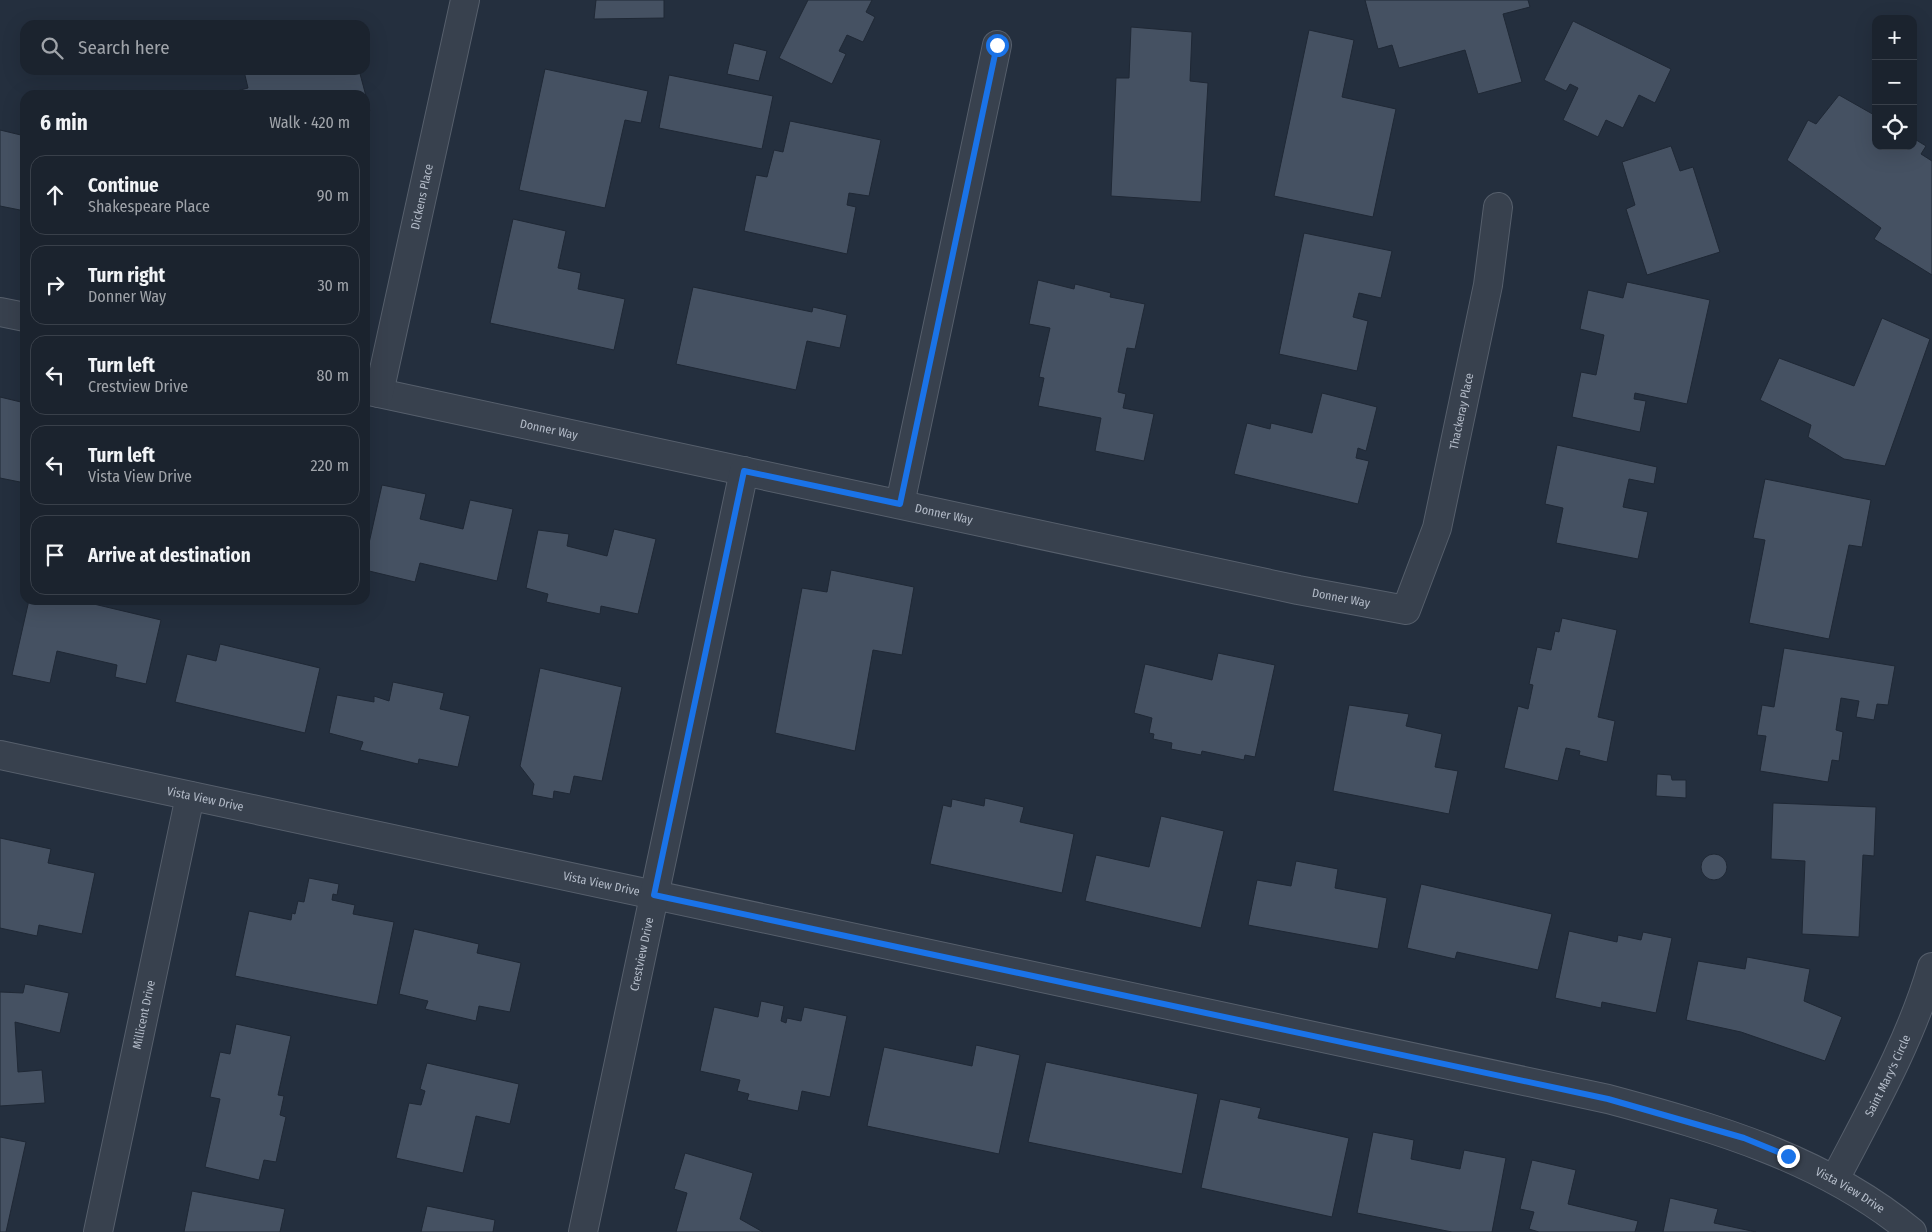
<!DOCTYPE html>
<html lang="en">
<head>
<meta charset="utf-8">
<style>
  body { margin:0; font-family:"Fira Sans Condensed",sans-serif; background:#242b36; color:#f1f3f6 }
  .controls { position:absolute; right:15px; top:15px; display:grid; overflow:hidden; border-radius:10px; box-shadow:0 5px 20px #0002 }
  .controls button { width:45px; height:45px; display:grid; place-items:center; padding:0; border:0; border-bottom:1px solid #39404a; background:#1b232e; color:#f1f3f6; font:25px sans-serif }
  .stop { position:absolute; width:15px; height:15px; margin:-11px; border:4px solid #1a73e8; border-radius:50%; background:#fff }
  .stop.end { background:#1a73e8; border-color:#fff; box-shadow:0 1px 5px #0008 }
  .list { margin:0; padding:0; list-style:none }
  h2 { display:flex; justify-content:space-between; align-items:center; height:65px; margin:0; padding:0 20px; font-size:21px }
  h2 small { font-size:16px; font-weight:400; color:#a0a4aa }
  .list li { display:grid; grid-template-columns:32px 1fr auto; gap:15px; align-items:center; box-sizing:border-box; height:80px; margin:0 10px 10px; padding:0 10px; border:1px solid #39404a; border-radius:15px }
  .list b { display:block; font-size:19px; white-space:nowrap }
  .list p { margin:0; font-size:16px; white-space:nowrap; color:#a0a4aa }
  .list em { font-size:16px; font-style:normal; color:#a0a4aa }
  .icon { flex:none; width:28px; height:28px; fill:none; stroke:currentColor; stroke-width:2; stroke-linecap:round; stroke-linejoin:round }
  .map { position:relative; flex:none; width:1932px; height:1232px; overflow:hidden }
  .search { position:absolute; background:#1b232e; box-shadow:0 5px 20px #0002; left:20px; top:20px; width:350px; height:55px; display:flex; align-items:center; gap:12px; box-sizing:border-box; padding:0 18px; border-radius:15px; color:#a0a4aa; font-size:19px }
  .panel { position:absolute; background:#1b232e; box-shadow:0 5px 20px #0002; left:20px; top:90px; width:350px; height:515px; border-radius:15px }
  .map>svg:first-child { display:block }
  .building { fill:#455162; stroke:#1f2835 }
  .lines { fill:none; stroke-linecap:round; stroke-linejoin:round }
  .minor-casing { stroke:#565f6c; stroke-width:30 }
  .minor { stroke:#38414e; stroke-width:28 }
  .route { stroke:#1a73e8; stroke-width:6 }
  .labels { text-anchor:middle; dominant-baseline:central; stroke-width:4; stroke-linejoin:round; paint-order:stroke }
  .street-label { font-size:12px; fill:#b4bcc9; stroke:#1d2633 }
</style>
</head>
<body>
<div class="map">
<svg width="1932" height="1232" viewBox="0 0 1932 1232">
  <rect width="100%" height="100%" fill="#242f3e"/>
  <path class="building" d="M596,0H664V18L594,19Z
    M808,0H872L866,12L875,17L863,42L847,35L839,51L846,54L832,84L779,58Z
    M1365,0H1528L1530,7L1503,14L1522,82L1478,94L1465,50L1399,68L1392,45L1378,49Z
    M1573,21L1671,69L1655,103L1639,95L1623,128L1606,120L1598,137L1563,120L1578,88L1570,84L1566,91L1544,80Z
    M1131,27L1192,32L1190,81L1208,83L1201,202L1111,196L1116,78H1129Z
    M1309,30L1354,40L1342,97L1396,109L1373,217L1274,196Z
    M734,43L767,51L759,81L727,74Z
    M545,69L648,91L641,123L625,120L605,208L519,190Z
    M248,70H359L370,111L365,112V95H229V93L248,88L244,71Z
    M669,75L773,96L762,149L659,128Z
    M1839,95L1876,116V146H1913V138L1926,146L1921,154L1932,161V275L1874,239L1881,228L1787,160L1808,120L1816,124Z
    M790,121L881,140L869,196L849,193L847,205L856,207L847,254L744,231L756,175L767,177L774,150L783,152Z
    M0,130L25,136V211L0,206Z
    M1671,146L1680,171L1693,167L1720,252L1647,275L1626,209L1635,205L1622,162Z
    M513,219L566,231L558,268L581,273L578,289L625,299L614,350L490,323Z
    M1304,233L1392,251L1381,298L1359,293L1353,317L1368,321L1357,371L1279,354Z
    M1038,280L1074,289L1075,284L1111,293L1110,297L1145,304L1135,349L1127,348L1118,392L1126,394L1123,408L1154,414L1144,461L1095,451L1101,418L1038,406L1044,378L1039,377L1050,328L1029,324Z
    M1627,282L1710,300L1687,404L1635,393L1634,399L1646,401L1640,432L1572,417L1581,372L1596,375L1604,335L1580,329L1588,290L1623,298Z
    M693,287L812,312L813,307L847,315L840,348L807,341L796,390L676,364Z
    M1882,318L1930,339L1885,466L1844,459L1808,437L1811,425L1760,400L1779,358L1854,386Z
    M1322,393L1377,407L1366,451L1358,448L1356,458L1369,461L1358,504L1234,474L1247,423L1270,429L1271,423L1312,433Z
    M0,397L25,403V483L0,478Z
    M1557,445L1657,467L1654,484L1629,479L1623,507L1648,512L1638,559L1556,543L1563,508L1545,504Z
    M1765,479L1871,500L1862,547L1849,545L1829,639L1749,623L1765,540L1753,538Z
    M382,485L426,494L420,519L463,529L470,500L513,509L497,581L420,563L415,582L365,570V561Z
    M614,529L656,539L638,614L601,606L600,614L546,602L548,594L526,588L538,530L569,534L567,546L607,556Z
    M831,570L914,587L902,655L873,650L855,751L775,733L802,588L827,592Z
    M29,600H77L161,620L146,684L115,677L117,665L57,651L50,683L12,675Z
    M1562,618L1617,630L1598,717L1615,721L1607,762L1579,755L1580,751L1566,748L1558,781L1504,768L1518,706L1528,709L1533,685L1529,684L1537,647L1551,650L1555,631L1559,632Z
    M220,644L320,668L305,733L175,702L187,654L216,661Z
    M1784,648L1895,666L1888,705L1877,704L1874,720L1856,717L1859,701L1841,698L1836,730L1843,732L1839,761L1832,760L1828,782L1760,771L1766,736L1757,735L1762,705L1774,707Z
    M1218,653L1275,665L1255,757L1245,755L1244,760L1202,751L1201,755L1171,749L1172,743L1153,739L1154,734L1149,733L1152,718L1134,713L1145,664L1212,680Z
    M540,668L622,687L602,781L574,776L570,794L554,791L553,799L532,795L534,784L520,766Z
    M393,682L444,693L440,709L470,716L458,767L419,759L418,764L360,750L363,742L329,733L337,695L374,702V696L389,701Z
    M1349,705L1409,714L1406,726L1442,734L1435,767L1458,771L1449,814L1333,791Z
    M1657,774L1671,775L1672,780H1686V798L1656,796Z
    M985,798L1024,807L1020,822L1074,834L1062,893L930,864L943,805L951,807L952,799L984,806Z
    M1773,803L1876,807L1874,856L1863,855L1859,937L1802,934L1805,861L1771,859Z
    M1161,816L1224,831L1201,928L1085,901L1096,855L1149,867Z
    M0,838L51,849L48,863L95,873L82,934L39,925L37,936L0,928Z
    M1701 867a13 13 0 1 1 26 0a13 13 0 1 1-26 0Z
    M1296,861L1338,869L1335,888L1387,898L1378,949L1248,925L1257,880L1291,886Z
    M309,878L339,884L337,895L333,894L332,900L355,905L353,914L394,922L377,1005L235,976L249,911L291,920L292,913L295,914L298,901L304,902Z
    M1421,884L1552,914L1538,970L1457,952L1455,959L1407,948Z
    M414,929L479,944L477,953L521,963L510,1012L479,1006L476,1021L425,1009L428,1001L399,994Z
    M1569,931L1617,942L1618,935L1641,940L1643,932L1672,938L1656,1013L1602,1002L1601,1008L1555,998Z
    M1747,957L1810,969L1804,1001L1842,1017L1825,1061L1741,1032L1686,1020L1698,961L1745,969Z
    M25,984L69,993L60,1033L15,1022L18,1072L42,1070L45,1103L0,1106V992L23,993Z
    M761,1001L784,1006L781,1021L786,1023L787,1018L801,1021L804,1007L847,1016L830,1097L802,1091L798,1111L747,1100L749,1094L737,1091L740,1080L700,1071L714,1007L758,1017Z
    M236,1024L291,1036L278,1095L284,1096L280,1115L286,1117L276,1162L264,1160L259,1180L205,1167L220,1099L210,1097L220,1052L230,1054Z
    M976,1045L1020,1055L999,1154L867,1126L884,1047L972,1066Z
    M1046,1062L1198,1094L1182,1174L1028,1142Z
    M427,1063L519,1084L510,1124L476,1116L463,1173L396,1158L409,1103L421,1105L425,1091L420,1089Z
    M1220,1099L1261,1108L1258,1118L1349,1138L1332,1217L1201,1188Z
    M1373,1132L1414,1140L1411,1159L1460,1169L1464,1150L1506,1158L1492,1232H1452L1357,1213Z
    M0,1137L26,1142L6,1232H0Z
    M685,1153L753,1173L740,1219L763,1232H676L687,1193L674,1189Z
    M1532,1160L1576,1170L1568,1204L1638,1221L1635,1232H1539L1529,1229L1534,1212L1520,1209Z
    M192,1191L285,1209L280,1232H184Z
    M1670,1198L1718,1209L1714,1223L1756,1232H1663Z
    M427,1206L495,1220L493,1232H421Z"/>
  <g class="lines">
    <g class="minor-casing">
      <g id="minor">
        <path d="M0,312L25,317"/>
        <path id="s1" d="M365,390L1298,590L1406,610L1437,528L1488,285L1498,207"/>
        <path id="s2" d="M379,393L465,0"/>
        <path d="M900,504L997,45"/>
        <path id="s3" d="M0,755L1608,1099C1716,1128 1824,1159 1912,1232"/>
        <path id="s4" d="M1835,1179C1871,1110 1910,1042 1932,967"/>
        <path id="s5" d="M98,1232L190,796"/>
        <path id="s6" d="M583,1232L744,471"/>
      </g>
    </g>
    <use href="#minor" class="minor"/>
  </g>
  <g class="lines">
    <path class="route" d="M997,45L900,504L744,471L654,895L1608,1099L1744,1138L1788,1156"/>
  </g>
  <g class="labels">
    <g class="street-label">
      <text stroke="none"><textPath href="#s2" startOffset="201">Dickens Place</textPath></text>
      <text stroke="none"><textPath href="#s1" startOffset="1271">Thackeray Place</textPath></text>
      <text stroke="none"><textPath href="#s1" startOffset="188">Donner Way</textPath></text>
      <text stroke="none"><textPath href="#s1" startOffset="592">Donner Way</textPath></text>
      <text stroke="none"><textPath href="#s1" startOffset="998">Donner Way</textPath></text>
      <text stroke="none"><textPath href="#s3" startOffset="210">Vista View Drive</textPath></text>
      <text stroke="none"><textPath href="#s3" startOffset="615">Vista View Drive</textPath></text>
      <text stroke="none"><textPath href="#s6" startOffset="284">Crestview Drive</textPath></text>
      <text stroke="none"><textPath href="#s5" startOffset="222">Millicent Drive</textPath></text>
      <text stroke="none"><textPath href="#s4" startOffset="116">Saint Mary's Circle</textPath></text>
      <text stroke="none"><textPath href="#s3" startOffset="1904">Vista View Drive</textPath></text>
    </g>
  </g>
</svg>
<div class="controls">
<button>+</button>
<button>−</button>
<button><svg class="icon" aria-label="locate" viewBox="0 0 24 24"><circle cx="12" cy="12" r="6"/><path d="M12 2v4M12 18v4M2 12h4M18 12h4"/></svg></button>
</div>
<div class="stop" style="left:997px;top:45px"></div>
<div class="stop end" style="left:1788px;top:1156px"></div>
<div class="search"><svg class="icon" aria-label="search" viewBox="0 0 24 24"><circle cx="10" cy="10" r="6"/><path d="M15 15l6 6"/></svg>Search here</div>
<section class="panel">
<h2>6 min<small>Walk · 420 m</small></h2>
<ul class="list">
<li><svg class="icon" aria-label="ahead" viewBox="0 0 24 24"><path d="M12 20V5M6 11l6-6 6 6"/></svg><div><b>Continue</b><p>Shakespeare Place</p></div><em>90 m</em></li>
<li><svg class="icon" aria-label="right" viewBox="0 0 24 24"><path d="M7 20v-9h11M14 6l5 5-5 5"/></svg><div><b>Turn right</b><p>Donner Way</p></div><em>30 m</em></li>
<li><svg class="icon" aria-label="left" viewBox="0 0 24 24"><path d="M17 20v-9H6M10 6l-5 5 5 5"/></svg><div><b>Turn left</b><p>Crestview Drive</p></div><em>80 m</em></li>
<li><svg class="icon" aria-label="left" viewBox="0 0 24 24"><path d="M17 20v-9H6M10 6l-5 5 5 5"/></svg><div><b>Turn left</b><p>Vista View Drive</p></div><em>220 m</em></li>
<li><svg class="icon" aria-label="arrive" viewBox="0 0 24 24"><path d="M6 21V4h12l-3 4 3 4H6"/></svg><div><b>Arrive at destination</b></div></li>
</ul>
</section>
</div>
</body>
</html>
